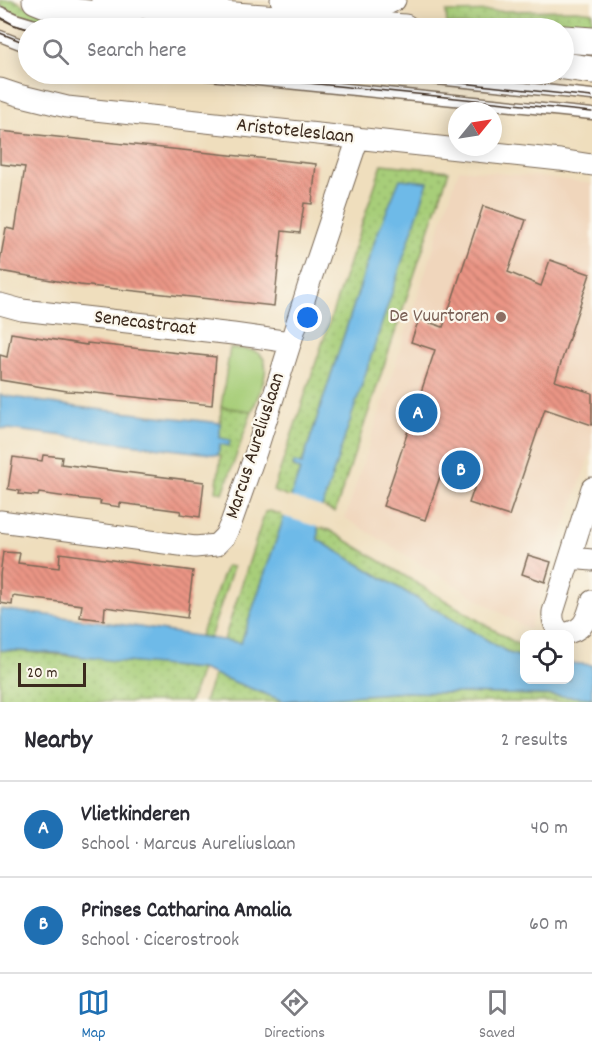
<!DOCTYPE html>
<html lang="en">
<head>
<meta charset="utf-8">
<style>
  body { margin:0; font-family:Dekko,sans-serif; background:#f2f2f3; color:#2b2b33 }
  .controls { position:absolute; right:18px; bottom:18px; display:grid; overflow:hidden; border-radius:12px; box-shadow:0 3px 15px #0003 }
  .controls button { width:54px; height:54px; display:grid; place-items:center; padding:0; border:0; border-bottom:2px solid #e1e1e2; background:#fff; color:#2b2b33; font:30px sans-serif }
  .compass { position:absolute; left:448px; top:102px; width:54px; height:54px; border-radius:50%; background:#fff; box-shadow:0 3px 15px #0003; rotate:60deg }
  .scale { position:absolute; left:18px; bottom:15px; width:68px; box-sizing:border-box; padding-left:6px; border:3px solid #3b2a1e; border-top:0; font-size:16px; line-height:21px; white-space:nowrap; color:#3b2a1e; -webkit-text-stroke:4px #fbf7ec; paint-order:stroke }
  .you { position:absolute; left:308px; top:318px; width:21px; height:21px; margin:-15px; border:4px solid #fff; border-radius:50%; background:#1a73e8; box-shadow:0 0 0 9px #1a73e833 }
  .badge { display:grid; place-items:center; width:39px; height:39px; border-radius:50%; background:#1f6fb2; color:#fff; font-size:20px; font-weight:700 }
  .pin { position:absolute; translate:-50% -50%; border:3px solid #fff; box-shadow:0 2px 6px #0006 }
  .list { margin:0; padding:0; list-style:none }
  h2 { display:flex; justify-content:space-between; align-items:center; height:78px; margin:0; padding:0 24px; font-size:26px }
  h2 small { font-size:20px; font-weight:400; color:#7c7c81 }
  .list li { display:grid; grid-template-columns:39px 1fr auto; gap:18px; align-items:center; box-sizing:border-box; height:96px; padding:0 24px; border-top:2px solid #e1e1e2 }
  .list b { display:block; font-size:22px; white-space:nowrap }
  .list p { margin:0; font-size:20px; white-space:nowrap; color:#7c7c81 }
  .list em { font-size:20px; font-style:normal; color:#7c7c81 }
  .icon { flex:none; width:33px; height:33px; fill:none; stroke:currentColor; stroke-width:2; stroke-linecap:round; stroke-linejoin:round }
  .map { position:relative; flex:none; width:592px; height:702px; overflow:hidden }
  .search { position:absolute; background:#fff; box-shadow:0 3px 15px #0003; left:18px; right:18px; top:18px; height:66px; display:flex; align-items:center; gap:15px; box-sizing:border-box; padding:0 21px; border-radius:33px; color:#7c7c81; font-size:22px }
  .sheet { height:270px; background:#fff }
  nav { display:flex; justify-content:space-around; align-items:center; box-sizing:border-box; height:84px; border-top:2px solid #e1e1e2; background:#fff; font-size:16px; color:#7c7c81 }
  nav a { display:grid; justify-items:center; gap:3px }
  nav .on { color:#1f6fb2 }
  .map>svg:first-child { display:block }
  .built { fill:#f0d6bc }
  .grass { fill:url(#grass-dots); stroke:#717c4c; stroke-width:1.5 }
  .park { fill:#a7ce79; stroke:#717c4c; stroke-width:1.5 }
  .water { fill:#6ebae8; stroke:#547283; stroke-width:1.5 }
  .pier { fill:#efdebd }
  .building { fill:url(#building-back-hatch) }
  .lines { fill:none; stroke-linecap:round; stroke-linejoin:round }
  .service-casing { stroke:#7a6956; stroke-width:13 }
  .minor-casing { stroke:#7a6956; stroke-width:23 }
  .tertiary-casing { stroke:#7a6956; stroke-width:29 }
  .service { stroke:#fff; stroke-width:10 }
  .minor { stroke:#fff; stroke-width:21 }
  .tertiary { stroke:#fff; stroke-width:27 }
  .tram { stroke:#3b2a1e; stroke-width:1.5 }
  .education-dot { fill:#8d6e63; stroke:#fbf7ec; stroke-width:2 }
  .labels { text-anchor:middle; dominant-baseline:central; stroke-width:4.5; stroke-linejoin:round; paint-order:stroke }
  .street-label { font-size:20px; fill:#3b2a1e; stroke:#fbf7ec }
  .education-label { font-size:20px; fill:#785e54; stroke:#fbf7ec; text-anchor:end }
</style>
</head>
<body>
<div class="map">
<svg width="592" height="702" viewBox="0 0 592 702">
  <defs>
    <pattern id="grass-dots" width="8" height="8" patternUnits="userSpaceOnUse" patternTransform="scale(1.5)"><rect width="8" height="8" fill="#a7ce79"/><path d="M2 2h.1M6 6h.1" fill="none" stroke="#91b168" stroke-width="1.8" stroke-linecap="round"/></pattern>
    <pattern id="building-back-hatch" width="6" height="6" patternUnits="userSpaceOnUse" patternTransform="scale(1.5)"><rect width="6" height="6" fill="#eb9585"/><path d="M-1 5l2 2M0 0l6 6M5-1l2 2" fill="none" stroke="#c07a6c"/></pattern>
  </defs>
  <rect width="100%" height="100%" fill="#fbf7ec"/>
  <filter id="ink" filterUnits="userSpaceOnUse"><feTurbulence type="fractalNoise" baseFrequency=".0167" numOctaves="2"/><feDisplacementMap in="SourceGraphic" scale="12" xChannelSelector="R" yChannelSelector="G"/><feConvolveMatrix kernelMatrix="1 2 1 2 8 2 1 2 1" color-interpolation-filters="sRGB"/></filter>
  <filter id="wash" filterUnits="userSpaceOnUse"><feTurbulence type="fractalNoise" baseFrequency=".008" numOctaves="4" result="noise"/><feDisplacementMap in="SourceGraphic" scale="24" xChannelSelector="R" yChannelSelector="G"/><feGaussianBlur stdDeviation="1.35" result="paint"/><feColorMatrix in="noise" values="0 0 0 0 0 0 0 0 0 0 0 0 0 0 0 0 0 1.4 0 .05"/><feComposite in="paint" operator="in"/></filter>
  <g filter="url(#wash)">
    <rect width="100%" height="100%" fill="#efdebd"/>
    <path class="built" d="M459,169L568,180L592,184V449L529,630L345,518Z"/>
    <path class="grass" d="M0,0H14L31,9L93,23L140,28H73L22,16L0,6Z
      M577,10L592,12V35L564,28H507L447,24L446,12Z
      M382,164L449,171L335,512L322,507L376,237L302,464L294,462L293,467L300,469L291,498L273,491Z
      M221,407L252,411L223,493L216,491L221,456L218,455L220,444L230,441L220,438Z
      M270,511L285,516L241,643L224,640L265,512Z
      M318,527L329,530L524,648V658L509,653L318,540Z
      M226,566L233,567L210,638L200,636Z
      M0,650C67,654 134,663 201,669L190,702H0Z
      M214,674L283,701L405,692L545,695L592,698V702H204Z"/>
    <path class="park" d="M230,348C238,349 247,349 254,351C278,359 258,395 252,411L221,407Z"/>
    <path class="water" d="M400,179L428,182L322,507L318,527V540L509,653L524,658V680H570V663L592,665V698L545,695L405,692L283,701L201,669L115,661L56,653L0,650V609L133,626L241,643L300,470L293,466L294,462L302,464L376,237Z
      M0,395L77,407L220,423V438L230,440L229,446L220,444L218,455L0,428Z"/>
    <path class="pier" d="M288,496L325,508L321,528L282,516Z"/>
    <g id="blocks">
      <path class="building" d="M0,131L316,164L312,204L304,203L300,233L282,231L274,306L80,285L0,271V261L6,228L15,230L25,167L0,164Z
        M483,206L526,220L508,272L541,286L550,260L590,274L555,381L592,393V425L545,409L509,516L469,503L478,477L443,468L425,520L383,506L435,350L411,342L419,319L443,327Z
        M11,333L87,345V343L216,357L212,405L85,392L67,391L0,380V355L7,357Z
        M43,455L62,457L61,464L204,482L200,517L180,514L181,511L120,503V507L100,504L101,501L74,498L39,493L38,496L19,494L20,491L8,489L13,457L42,461Z
        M3,552L20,553L18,563L59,568L60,553L193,571L187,618L105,607L104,620L80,617L82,605L13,596L12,605L0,603V575Z
        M528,555L551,562L545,582L522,574Z"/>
    </g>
  </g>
  <g filter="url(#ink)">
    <use href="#blocks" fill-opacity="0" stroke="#7a6956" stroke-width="1.5"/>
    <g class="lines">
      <g class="service-casing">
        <path id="service" d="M0,12L15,19L45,28
          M0,36L28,47
          M199,74L592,114
          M388,74L592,95"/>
      </g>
      <g class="minor-casing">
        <path id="minor" d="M281,0L363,9L381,7L395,0
          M0,89L18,95L67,107L560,160L592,165
          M0,304L22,310L233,334L290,342
          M592,488L553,612C552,622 555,627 562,634C585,631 586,620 592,601
          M0,521L195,547L216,545L225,536L231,523L256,452L309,284L358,138
          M570,558L592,560"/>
      </g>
      <g class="tertiary-casing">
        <path id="tertiary" d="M36,0L63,11L128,19
          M105,0L221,15L405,28
          M564,39L592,41
          M564,66L592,70"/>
      </g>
      <use href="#service" class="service"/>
      <use href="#minor" class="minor"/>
      <use href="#tertiary" class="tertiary"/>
      <path class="tram" d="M0,17L14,25L28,29
        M0,33L28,44
        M221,74L592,112
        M378,74L592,97"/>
    </g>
  </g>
  <circle class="education-dot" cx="501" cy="317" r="6"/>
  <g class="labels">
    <g class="street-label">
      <text transform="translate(295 132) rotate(6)">Aristoteleslaan</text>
      <text transform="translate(145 324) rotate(7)">Senecastraat</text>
      <text transform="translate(256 446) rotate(-72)">Marcus Aureliuslaan</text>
    </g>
    <g class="education-label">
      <text x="489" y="317">De Vuurtoren</text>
    </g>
  </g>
</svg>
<div class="controls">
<button><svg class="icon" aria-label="locate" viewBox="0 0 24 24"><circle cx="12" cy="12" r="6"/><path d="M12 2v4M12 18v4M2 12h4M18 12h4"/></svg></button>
</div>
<svg class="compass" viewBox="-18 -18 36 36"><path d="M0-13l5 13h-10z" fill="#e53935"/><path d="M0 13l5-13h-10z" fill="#7c7c81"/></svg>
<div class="scale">20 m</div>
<div class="you"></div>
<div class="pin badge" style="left:418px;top:413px">A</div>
<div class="pin badge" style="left:461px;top:470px">B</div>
<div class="search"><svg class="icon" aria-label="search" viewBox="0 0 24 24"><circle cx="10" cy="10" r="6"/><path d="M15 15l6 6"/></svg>Search here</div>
</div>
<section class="sheet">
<h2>Nearby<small>2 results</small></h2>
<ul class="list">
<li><span class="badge">A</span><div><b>Vlietkinderen</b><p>School · Marcus Aureliuslaan</p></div><em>40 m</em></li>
<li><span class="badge">B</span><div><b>Prinses Catharina Amalia</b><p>School · Cicerostrook</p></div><em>60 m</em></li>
</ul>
</section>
<nav>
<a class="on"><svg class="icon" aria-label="map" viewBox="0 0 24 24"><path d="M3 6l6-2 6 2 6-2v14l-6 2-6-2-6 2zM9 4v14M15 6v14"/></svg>Map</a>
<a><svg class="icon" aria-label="directions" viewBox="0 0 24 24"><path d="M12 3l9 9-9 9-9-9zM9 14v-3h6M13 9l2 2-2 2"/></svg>Directions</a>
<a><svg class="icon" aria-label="saved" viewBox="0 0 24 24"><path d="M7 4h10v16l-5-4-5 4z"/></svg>Saved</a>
</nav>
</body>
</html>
